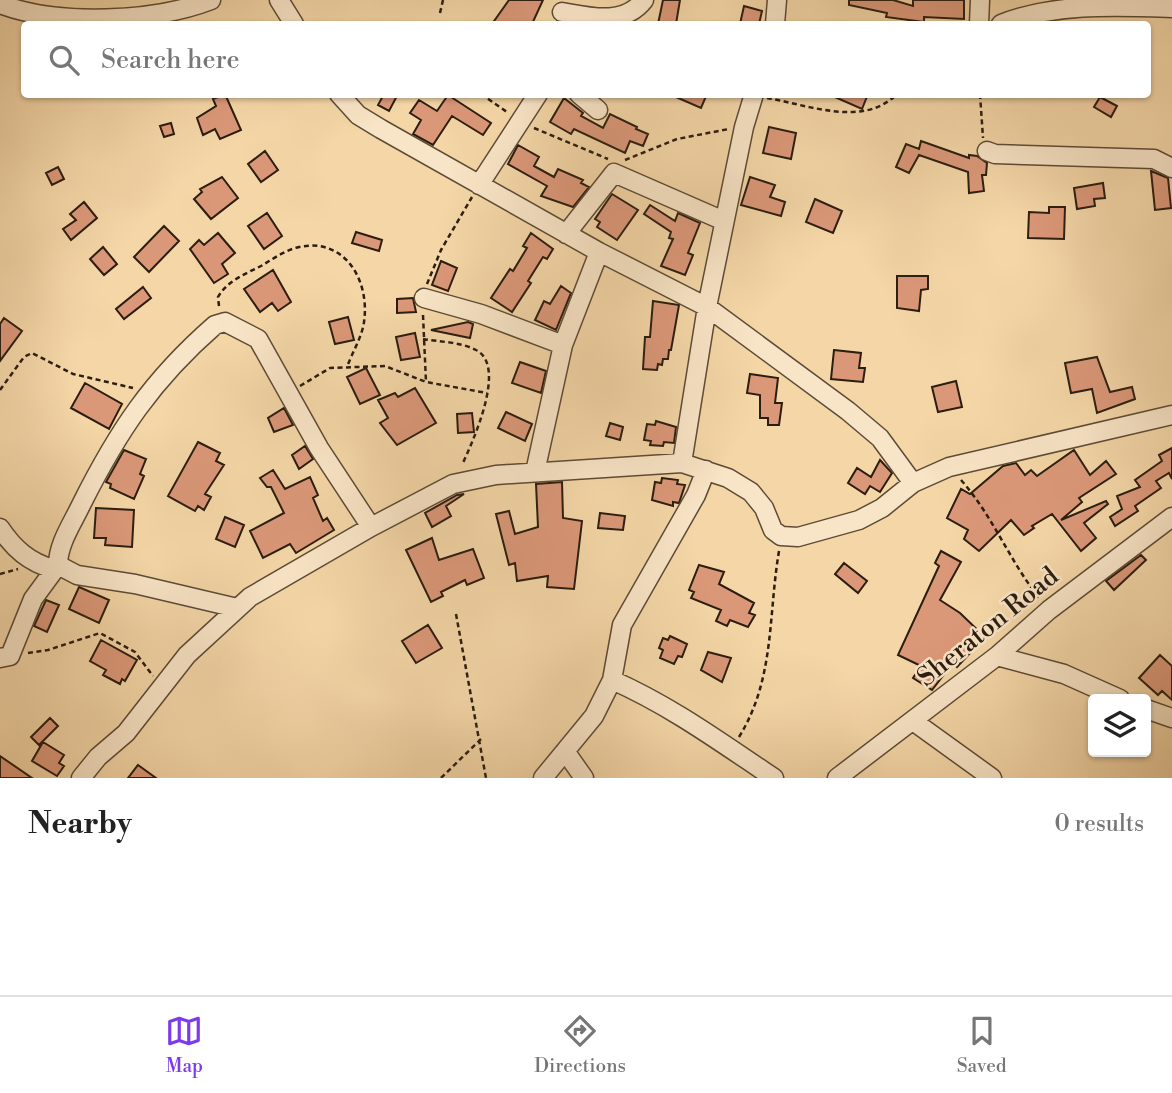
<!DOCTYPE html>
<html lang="en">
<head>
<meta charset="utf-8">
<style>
  body { margin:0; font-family:"Libre Bodoni",serif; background:#f6f6f6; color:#222 }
  .controls { position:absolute; right:21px; bottom:21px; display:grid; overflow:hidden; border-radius:7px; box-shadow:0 2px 5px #0004 }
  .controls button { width:63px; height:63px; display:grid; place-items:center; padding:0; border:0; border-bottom:2px solid #e0e0e0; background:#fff; color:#222; font:35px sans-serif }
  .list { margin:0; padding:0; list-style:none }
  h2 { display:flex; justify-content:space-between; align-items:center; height:91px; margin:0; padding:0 28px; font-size:30px }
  h2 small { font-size:23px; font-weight:400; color:#767676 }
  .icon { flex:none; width:38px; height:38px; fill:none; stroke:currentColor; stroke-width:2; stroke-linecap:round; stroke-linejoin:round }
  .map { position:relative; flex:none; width:1172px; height:778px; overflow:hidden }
  .search { position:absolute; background:#fff; box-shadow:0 2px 5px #0004; left:21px; right:21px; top:21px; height:77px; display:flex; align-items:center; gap:18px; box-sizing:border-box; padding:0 24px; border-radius:7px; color:#767676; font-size:26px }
  .sheet { height:217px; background:#fff }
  nav { display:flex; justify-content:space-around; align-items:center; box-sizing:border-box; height:98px; border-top:2px solid #e0e0e0; background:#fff; font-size:19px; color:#767676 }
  nav a { display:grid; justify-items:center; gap:4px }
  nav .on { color:#7c3aed }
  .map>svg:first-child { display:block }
  .building { fill:#db9879; stroke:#2b1d10; stroke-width:2 }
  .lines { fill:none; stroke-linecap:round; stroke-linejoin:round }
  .minor-casing { stroke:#5d4b36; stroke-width:21 }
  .path { stroke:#2b1d10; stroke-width:2.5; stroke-dasharray:5 3.5; stroke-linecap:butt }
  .minor { stroke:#f8e4c6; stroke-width:18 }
  .labels { text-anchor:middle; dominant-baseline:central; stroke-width:5; stroke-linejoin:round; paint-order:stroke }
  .street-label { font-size:26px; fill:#2b1d10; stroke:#f8e4c6 }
</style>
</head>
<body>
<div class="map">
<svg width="1172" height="778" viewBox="0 0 1172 778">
  <rect width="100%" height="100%" fill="#f4d6a7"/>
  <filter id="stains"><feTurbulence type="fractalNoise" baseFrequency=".00286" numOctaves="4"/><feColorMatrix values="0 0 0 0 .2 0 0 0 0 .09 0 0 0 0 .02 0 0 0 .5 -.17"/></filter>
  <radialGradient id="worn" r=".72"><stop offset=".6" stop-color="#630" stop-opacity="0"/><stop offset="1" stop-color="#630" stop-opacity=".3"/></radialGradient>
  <path class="building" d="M509,0H543L532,24H492Z
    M663,0H680L676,24H658Z
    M849,0H893L913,6V0H964V19L924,17V22L886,17L887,13L849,5Z
    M744,6L762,11L759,24H740Z
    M225,94L241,130L220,139L215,129L203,135L197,118L216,106L213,99Z
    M384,94H398L389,111L378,105Z
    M669,94H707L701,108Z
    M828,94H868L862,109Z
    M448,95L491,123L483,135L452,116L433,145L413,134L421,120L410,113L419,100L437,111Z
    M1100,97L1117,106L1111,117L1094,107Z
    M564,98L583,113L581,116L603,128L610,114L637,127L636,129L648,134L643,146L630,141L625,153L574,129L571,134L550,122Z
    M171,123L174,134L164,137L160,126Z
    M769,127L796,133L791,159L763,153Z
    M921,141L969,158V155L977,156L987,163L986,175H982L984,191L969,193L968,172L919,155L909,173L896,167L906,144L919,149Z
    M518,145L539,157L534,166L554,177L558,169L583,180L581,183L589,187L573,207L541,196L547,186L508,164Z
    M265,151L278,170L261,182L248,164Z
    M58,167L64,179L52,185L46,173Z
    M1151,171L1168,178L1171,208L1155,210Z
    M222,177L238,198L211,219L194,199L202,192L200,189Z
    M750,177L775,185L770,197L785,202L781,216L741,205Z
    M1103,183L1105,198L1094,199L1095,206L1077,209L1074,188Z
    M612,194L638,210L617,240L597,227L600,222L595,219Z
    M815,199L842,211L833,233L806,222Z
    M84,202L97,218L71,240L63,229L76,220L70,214Z
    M650,205L675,221L678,213L700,223L688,253L693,255L685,275L661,266L673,239L669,238L671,232L644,214Z
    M1049,207H1065L1064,239L1028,238L1029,212L1049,213Z
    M267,213L282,236L264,249L248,226Z
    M164,226L179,241L149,272L134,257Z
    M356,232L382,240L379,251L352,243Z
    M218,233L235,253L222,264L228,274L214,283L190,249L199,240L204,245Z
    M531,233L553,249L547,259L543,257L528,281L531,283L512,312L491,298L510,269L513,271L527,248L523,246Z
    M103,247L117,264L104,275L90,259Z
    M441,261L457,268L448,291L432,285Z
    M273,270L291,302L278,311L272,303L260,312L244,289Z
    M897,276H928V289L921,290L919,311L897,308Z
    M561,286L571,293L556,330L535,320L544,301L550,304Z
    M143,287L151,298L124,319L116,309Z
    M413,298L416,312L397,313V299Z
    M653,301L679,305L671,350H669L668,359H663L662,365L658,364L657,370L643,369L645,337H650Z
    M348,317L354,340L335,344L329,322Z
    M4,318L22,331L0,361V324Z
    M468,322L473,324L470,338L431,330Z
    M415,333L420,357L401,360L396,337Z
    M834,350L861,353L859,368H865L863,382L831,379Z
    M1097,357L1110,392L1132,387L1135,399L1097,413L1092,389L1071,393L1065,363Z
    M520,362L546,371L541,393L512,383Z
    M366,368L380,395L360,404L347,377Z
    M750,374L778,378L775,403H782L779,425H768V418H760V395L747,393Z
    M956,381L962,407L938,412L932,387Z
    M85,383L122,404L109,429L71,408Z
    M415,388L436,423L397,445L380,423L388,418L378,400L395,393L398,397Z
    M284,408L293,425L274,432L268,418Z
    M506,412L532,424L525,441L498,428Z
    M472,413L474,432L458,433L457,414Z
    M656,421L676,427L674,443L664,442L663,446L650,445L651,441L644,440L647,424L655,425Z
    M610,423L623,427L620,440L606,436Z
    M198,442L220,453L216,461L224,465L205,494L211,497L204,510L198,506L195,511L168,496Z
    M305,446L313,459L299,469L292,455Z
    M1172,448V479L1169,473L1156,481L1161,488L1135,506L1138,511L1115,526L1110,517L1122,509L1117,496L1140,487L1135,480L1162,461L1159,455Z
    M124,450L146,459L140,474L144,476L134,499L110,488L111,484L106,482Z
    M1074,450L1090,475L1106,461L1116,474L1079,498L1082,502L1061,520L1106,501L1108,504L1084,523L1096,538L1081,551L1052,514L1032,526L1034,528L1024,535L1011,520L979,551L964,539L968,530L947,518L961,489L970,494L1003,466L1016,463L1025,475L1031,470L1037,476Z
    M880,460L892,473L880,492L870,486L865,494L848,483L857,468L871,477Z
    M273,470L285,489L310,477L318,495L313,498L323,521L327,518L334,530L296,553L290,544L263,558L250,531L284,513L271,487H267L260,478Z
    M662,478L678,480L677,484L685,485L679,503L673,502V506L652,500L655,482L661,483Z
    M562,482L563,518L582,521L574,589L547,587L548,576L517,581L515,563L509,565L496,514L509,511L515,534L538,527L536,484Z
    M464,494L446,506L451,516L432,527L425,513L457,495Z
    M96,508L134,510L132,547L105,545L106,538H94Z
    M600,513L625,516L623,530L598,528Z
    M225,517L244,525L235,547L216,539Z
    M432,538L439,560L473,549L484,578L467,585L465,580L441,592L443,596L431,602L406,550Z
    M941,551L961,562L940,600L960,613L985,637L957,667L953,663L932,690L913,678L921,666L898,655L939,566L935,563Z
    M1141,555L1146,560L1114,590L1106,581Z
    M844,563L867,581L858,593L835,574Z
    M699,565L724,572L719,584L754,603L749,613L755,615L748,627L730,620L727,626L716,621L721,610L691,598L694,592L689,590Z
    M79,587L109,600L99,623L69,609Z
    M46,600L59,605L47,632L34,626Z
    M428,625L442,648L416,663L402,641Z
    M670,636L687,644L682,657L678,656L674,664L660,658L663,650L659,648L663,638L668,640Z
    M101,640L137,660L125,681L122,679L120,684L103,675L106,670L90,661Z
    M708,652L731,658L722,682L701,670Z
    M1160,655L1172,666V700L1162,691L1158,695L1139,678Z
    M50,718L58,726L39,745L31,737Z
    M43,742L64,755L59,763L64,766L57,776L32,761Z
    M0,756L32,778H0Z
    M138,765L156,778H128Z"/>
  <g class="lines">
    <g class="minor-casing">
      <path id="minor" d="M279,0L294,24
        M0,4C58,26 154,22 211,0
        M562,12C590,17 624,26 644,0
        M775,24L777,0
        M979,24L980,0
        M1001,24C1054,3 1116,6 1172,8
        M339,94L358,115L381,129L599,252L707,307L848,411L880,438L913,483
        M579,94L598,110
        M987,151L995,154L1154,159L1172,168
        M479,185L538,94
        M566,234L614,173L724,221
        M424,298L481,314L563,345
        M682,463L707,307L744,127L754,94
        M535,472L563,345L599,252
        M0,528C14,549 29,562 53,569
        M237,608L135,584L77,575L58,565C58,544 72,524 81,505C118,431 152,380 215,325L225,322L258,339L319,448L371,527
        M997,656L1064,674L1120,699
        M0,658L10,656L33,599L58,565
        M612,680C671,706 720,742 774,778
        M1146,709L1172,718
        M913,721L992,778
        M565,751L584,778
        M81,778L98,757L126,733L187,655L250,597L371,527L453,484L496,475L682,463L728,478L751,492L764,508L773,530L781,536L798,537L859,520L882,508L913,483L949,467L1172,415
        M543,778L594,716L612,680L622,625L696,495L706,470
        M837,778L997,656L1049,610L1172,517"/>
    </g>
    <path class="path" d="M440,13L443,0
      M481,94L507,112
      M980,94L983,138
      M767,98C809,105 863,128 897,94
      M534,128L608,159
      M625,160L677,139L729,129
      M427,284L441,250L472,197
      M219,306L218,297C227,281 245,274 261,266C273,259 285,250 299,247C346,237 370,282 364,322C362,337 352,353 347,367
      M423,315L426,382
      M423,339C440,342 461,342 476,350C508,366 472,443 462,465
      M300,386L330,368L385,366L426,382L487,393
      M0,390L24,357L32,353L73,374L133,388
      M961,480C993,516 1010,562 1040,599
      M0,574L18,569
      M456,614L486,778
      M28,653L48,650L100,633L135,652L153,676
      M739,737C775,679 768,616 779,551
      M441,778L481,739"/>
    <use href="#minor" class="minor"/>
  </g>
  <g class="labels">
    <g class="street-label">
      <text transform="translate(988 627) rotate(-39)">Sheraton Road</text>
    </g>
  </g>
  <rect width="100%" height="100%" filter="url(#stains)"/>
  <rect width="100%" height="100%" fill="url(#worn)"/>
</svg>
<div class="controls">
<button><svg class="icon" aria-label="layers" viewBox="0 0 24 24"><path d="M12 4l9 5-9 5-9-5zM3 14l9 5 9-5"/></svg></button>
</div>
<div class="search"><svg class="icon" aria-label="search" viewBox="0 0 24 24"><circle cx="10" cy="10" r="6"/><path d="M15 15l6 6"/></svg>Search here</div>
</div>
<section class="sheet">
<h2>Nearby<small>0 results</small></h2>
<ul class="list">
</ul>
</section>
<nav>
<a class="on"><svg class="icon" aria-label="map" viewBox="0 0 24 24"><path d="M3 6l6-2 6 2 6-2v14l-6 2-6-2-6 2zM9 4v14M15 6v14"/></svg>Map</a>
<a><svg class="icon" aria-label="directions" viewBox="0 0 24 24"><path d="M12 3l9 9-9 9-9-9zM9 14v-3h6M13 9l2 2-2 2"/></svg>Directions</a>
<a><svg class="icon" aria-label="saved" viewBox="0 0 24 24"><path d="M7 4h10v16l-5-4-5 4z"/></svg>Saved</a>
</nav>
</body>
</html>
